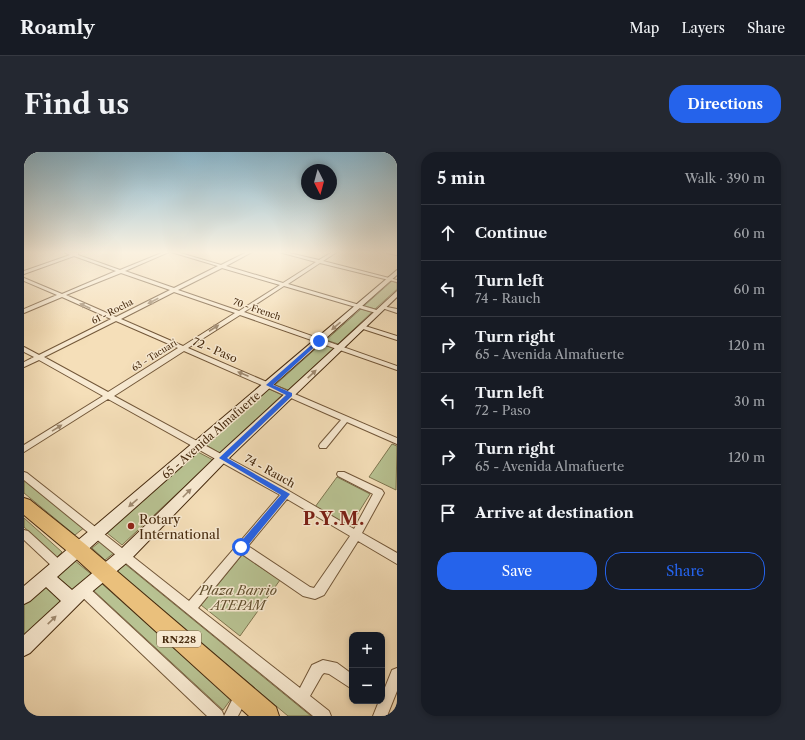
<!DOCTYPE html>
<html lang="en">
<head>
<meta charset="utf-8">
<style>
  body { margin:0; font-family:"Libre Caslon Text",serif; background:#242831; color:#f1f3f6 }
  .controls { position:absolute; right:12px; bottom:12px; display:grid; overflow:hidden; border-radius:8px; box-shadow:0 2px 6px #0003 }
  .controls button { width:36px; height:36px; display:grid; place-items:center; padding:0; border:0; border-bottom:1px solid #363941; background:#171b24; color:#f1f3f6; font:20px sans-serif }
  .compass { position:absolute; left:277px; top:12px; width:36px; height:36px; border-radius:50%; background:#171b24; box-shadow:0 2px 6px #0003; rotate:174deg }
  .stop { position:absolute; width:12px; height:12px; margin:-9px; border:3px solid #2563eb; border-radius:50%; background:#fff }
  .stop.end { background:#2563eb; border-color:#fff; box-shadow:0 1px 4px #0008 }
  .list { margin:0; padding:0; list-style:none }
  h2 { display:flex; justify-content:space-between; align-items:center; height:52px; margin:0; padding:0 16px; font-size:17px }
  h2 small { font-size:13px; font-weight:400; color:#9ea1a6 }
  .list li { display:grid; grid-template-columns:26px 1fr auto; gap:12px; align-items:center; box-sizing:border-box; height:56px; padding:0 16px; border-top:1px solid #363941 }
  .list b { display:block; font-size:15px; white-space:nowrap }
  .list p { margin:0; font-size:13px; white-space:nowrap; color:#9ea1a6 }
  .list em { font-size:13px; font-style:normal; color:#9ea1a6 }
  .actions { display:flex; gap:8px; padding:12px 16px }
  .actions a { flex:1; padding:9px 0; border:1px solid #2563eb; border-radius:16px; text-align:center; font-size:14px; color:#2563eb }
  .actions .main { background:#2563eb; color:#fff }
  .icon { flex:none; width:22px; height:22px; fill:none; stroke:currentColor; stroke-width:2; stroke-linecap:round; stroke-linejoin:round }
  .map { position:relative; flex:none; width:373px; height:564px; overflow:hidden; border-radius:16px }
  header { display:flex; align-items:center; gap:24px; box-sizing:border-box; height:56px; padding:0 20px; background:#171b24; border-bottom:1px solid #363941 }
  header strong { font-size:19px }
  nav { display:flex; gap:22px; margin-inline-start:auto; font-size:14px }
  .intro { display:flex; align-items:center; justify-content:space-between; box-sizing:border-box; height:96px; padding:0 24px }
  h1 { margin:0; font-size:28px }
  .button { padding:10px 18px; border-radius:16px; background:#2563eb; color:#fff; font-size:14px; font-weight:700 }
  main { display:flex; gap:24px; padding:0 24px }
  aside { flex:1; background:#171b24; border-radius:16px; box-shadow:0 2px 6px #0003 }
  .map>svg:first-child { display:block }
  .green { fill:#b8c292; stroke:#7f7650 }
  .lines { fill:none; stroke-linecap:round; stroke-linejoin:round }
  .street-casing { stroke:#725739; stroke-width:2 }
  .secondary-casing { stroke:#462a0e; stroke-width:2 }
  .highway-casing { stroke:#462a0e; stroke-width:2 }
  .street { fill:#f8ead2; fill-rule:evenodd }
  .secondary { fill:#f8ead2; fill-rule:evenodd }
  .highway { fill:#eac07c; fill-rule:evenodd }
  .oneway { fill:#9f8a70 }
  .route { fill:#2563eb }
  .poi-dot { fill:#8f2418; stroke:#f8ead2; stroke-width:1.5 }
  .labels { text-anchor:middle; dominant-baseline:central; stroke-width:3; stroke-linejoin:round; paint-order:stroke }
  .far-street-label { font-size:9px; fill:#462a0e; stroke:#f8ead2 }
  .shield { fill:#f8ead2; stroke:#7b6449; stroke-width:1 }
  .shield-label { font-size:10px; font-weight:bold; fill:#462a0e }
  .street-label { font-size:11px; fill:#462a0e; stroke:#f8ead2 }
  .near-poi-label { font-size:13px; fill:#462a0e; stroke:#f8ead2; text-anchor:start }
  .near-park-label { font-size:13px; font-style:italic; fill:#62502f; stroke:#f8ead2 }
  .near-district-label { font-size:18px; font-weight:bold; letter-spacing:1px; fill:#7a1f14; stroke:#f8ead2 }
</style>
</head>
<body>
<header>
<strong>Roamly</strong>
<nav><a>Map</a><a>Layers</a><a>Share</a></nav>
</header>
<div class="intro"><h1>Find us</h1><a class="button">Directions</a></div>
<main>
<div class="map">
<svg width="373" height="564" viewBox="0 0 373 564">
  <rect width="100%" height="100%" fill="#f5dfb9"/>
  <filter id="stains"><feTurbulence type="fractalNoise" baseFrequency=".005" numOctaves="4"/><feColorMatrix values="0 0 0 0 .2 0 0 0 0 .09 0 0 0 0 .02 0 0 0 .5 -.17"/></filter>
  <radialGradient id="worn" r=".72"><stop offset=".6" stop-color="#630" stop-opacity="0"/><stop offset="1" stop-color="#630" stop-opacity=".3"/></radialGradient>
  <path class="green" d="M368,129L373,131V137L351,157L340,154Z
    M337,157L348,160L314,192L302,188Z
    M297,192L310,196L264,238L251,233Z
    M245,237L258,243L196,301L182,293Z
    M368,292L373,294L372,338L345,325Z
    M174,300L189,308L98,393L83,381Z
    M313,325L346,342L326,374L291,355Z
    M0,326L61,375L51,383L0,341Z
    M0,366L38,400L33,405L0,375Z
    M78,388L91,400L81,408L68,396Z
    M218,403L256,428L216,484L177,453Z
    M50,408L67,422L50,439L32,424Z
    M101,412L287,564H264L93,420Z
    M77,431L207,547L199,558L69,438Z
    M21,433L39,451L0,487V451Z"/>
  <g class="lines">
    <g class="street-casing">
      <path id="street" d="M40,100L54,101V103L96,118L140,100H145L101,119L150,136L194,114L147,100H153L197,113L223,100H228L202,114L259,131L292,110L255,100H261L295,108L308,100H313L299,109L373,128V130L296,111L264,132L356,159V161H352L260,134L220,160L373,214V218L216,163L164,196L373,286V292L323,270L302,296H296L295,294L296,292L317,268L160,199L90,244L265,339L330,377L349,342L314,324L313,322L314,320H320L358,338L360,341L338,381L373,401V412L334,389L300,443L291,447L279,444L218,402L174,456L276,536L288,513L299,508L313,511L328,522V537L305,522L300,521L298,523L286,544L305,559L307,564H289L0,328V320L3,321L165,449L256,343L84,247L0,300V293L79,244L15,208L0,215V210L10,205L0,200V195L15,203L87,167L38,145L0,161V157L33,143L0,129V126L38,142L92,119L50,104L0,122V119L46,103ZM198,116L256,133L215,159L154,138ZM97,121L146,138L92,165L42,143ZM150,140L211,161L159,194L97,167ZM92,169L154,196L84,240L20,205ZM263,347L326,384L290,436L286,435L224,394Z
        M362,100L373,101V103L363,101Z
        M358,154L373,157V161L358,156Z
        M338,173L373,184V188L336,176L335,175Z
        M0,378L4,379L39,411L40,414L39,417L35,419L31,417L0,388Z
        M59,433L63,434L198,559L200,564H183L55,442L53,438L55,434Z
        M373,516V539L363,564H349L355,549H358V543L368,518Z
        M218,536L223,538L225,543L214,564H200L213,538Z"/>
    </g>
    <g class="secondary-casing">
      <path id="secondary" d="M373,118V123L33,425L48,438L96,398L194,303L373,139V145L202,309L106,408L64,443L6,501L0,504V483L37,449L22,435L6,449L0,452V434Z"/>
    </g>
    <g class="highway-casing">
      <path id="highway" d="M0,346L6,348L61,392L252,555L255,564H225L49,404L0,363Z"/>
    </g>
    <use href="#street" class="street"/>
    <use href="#secondary" class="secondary"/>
    <use href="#highway" class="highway"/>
  </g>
  <defs><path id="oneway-solid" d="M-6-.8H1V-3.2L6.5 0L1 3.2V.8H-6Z"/></defs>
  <g class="oneway">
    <use href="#oneway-solid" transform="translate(129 149) rotate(153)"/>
    <use href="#oneway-solid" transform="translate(61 154) rotate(-156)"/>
    <use href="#oneway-solid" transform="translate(312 174) rotate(139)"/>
    <use href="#oneway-solid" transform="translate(190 176) rotate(-33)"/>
    <use href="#oneway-solid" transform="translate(219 222) rotate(-157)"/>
    <use href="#oneway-solid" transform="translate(288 222) rotate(-43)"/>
    <use href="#oneway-solid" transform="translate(33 276) rotate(-32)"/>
    <use href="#oneway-solid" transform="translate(163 341) rotate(-45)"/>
    <use href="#oneway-solid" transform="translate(109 351) rotate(139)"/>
    <use href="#oneway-solid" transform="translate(28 468) rotate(-44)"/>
  </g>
  <linearGradient id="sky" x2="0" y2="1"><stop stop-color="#8ab8cf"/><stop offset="0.56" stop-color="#faf1e0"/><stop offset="1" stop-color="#faf1e0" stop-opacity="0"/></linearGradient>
  <rect width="373" height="179" fill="url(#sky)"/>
  <path class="route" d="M293,188L297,189L249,233L268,241V244L203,306L266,342L220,398H214V393L257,343L195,306L262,243L242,233Z"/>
  <circle class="poi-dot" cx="107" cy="374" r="4"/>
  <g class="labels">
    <g class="far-street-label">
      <text transform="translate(233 157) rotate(19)">70 - French</text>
      <text transform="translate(88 159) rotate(-27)">61 - Rocha</text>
      <text transform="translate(130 203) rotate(-32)">63 - Tacuarí</text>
    </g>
    <rect class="shield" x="133" y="479" width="44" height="16" rx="3"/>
    <g class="shield-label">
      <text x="155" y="487">RN228</text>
    </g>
    <g class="street-label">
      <text transform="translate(191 198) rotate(23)">72 - Paso</text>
      <text transform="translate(187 283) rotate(-41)">65 - Avenida Almafuerte</text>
      <text transform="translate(246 319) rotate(29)">74 - Rauch</text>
    </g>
    <g class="near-poi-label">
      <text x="115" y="367">Rotary<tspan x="115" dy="15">International</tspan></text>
    </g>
    <g class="near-park-label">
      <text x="214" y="438">Plaza Barrio<tspan x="214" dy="15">ATEPAM</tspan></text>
    </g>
    <g class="near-district-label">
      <text x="310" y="367">P.Y.M.</text>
    </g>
  </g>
  <rect width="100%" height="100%" filter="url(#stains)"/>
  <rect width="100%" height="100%" fill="url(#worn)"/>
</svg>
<div class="controls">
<button>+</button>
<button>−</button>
</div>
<svg class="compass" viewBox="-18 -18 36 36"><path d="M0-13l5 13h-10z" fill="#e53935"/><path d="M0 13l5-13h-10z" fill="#9ea1a6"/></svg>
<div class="stop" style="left:217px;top:395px"></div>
<div class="stop end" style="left:295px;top:189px"></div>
</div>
<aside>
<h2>5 min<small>Walk · 390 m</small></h2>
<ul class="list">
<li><svg class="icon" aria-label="ahead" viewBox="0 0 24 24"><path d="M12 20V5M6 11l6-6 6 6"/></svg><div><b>Continue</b></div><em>60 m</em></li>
<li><svg class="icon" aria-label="left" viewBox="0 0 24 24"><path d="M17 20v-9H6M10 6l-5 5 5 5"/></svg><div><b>Turn left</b><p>74 - Rauch</p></div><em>60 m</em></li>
<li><svg class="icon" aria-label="right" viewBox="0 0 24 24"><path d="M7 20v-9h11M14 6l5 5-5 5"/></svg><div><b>Turn right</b><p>65 - Avenida Almafuerte</p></div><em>120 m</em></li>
<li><svg class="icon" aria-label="left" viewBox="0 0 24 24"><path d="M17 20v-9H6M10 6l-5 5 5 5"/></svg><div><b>Turn left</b><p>72 - Paso</p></div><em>30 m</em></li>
<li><svg class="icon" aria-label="right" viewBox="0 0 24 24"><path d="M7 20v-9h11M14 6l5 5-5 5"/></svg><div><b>Turn right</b><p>65 - Avenida Almafuerte</p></div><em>120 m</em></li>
<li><svg class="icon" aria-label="arrive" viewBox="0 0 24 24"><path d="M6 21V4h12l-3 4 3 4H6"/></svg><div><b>Arrive at destination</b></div></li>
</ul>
<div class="actions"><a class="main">Save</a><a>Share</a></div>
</aside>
</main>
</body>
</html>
